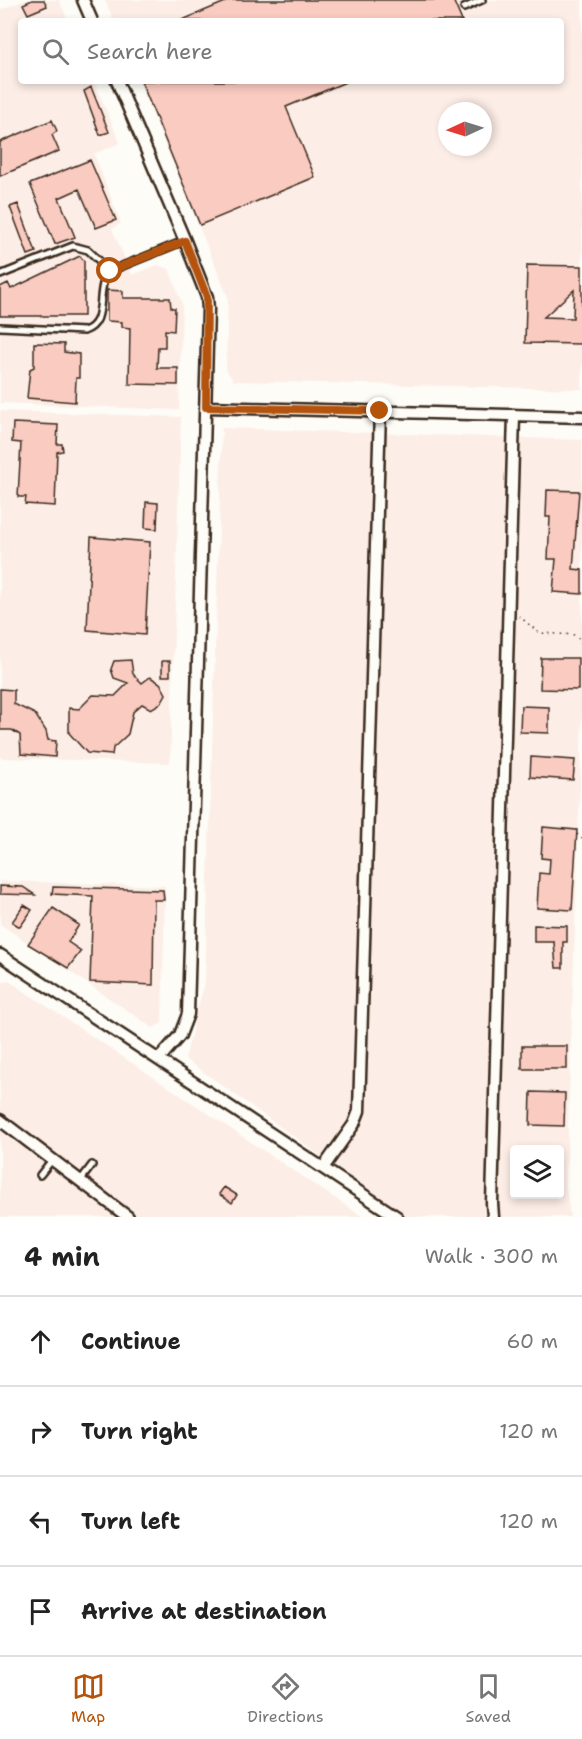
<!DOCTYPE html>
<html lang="en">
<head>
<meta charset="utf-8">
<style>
  body { margin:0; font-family:"Shantell Sans",sans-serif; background:#f6f6f6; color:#222 }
  .controls { position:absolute; right:18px; bottom:18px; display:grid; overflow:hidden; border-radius:6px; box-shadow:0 3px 9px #0003 }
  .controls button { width:54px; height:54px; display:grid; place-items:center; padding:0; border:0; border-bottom:2px solid #e0e0e0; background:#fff; color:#222; font:30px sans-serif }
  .compass { position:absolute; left:438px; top:102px; width:54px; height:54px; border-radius:50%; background:#fff; box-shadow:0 3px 9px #0003; rotate:266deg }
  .stop { position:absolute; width:18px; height:18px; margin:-14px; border:4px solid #b45309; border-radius:50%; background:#fff }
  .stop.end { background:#b45309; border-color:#fff; box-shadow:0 2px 6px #0008 }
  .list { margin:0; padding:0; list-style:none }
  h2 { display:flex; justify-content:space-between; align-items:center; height:78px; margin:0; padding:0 24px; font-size:26px }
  h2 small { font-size:20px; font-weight:400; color:#767676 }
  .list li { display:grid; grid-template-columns:39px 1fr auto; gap:18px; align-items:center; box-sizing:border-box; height:90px; padding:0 24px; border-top:2px solid #e0e0e0 }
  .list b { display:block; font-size:22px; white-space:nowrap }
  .list em { font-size:20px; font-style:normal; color:#767676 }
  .icon { flex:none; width:33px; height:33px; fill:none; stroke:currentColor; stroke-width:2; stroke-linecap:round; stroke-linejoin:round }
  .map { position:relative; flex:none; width:582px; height:1217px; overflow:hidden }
  .search { position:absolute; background:#fff; box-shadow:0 3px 9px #0003; left:18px; right:18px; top:18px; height:66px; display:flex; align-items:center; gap:15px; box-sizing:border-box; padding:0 21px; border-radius:6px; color:#767676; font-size:22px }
  .sheet { height:438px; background:#fff }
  nav { display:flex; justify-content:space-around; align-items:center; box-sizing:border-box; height:84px; border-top:2px solid #e0e0e0; background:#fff; font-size:16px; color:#767676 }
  nav a { display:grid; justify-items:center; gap:3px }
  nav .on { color:#b45309 }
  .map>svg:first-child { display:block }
  .built { fill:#fcede6; fill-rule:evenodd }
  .building { fill:#facbc0; stroke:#3b2a1e; stroke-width:1.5; fill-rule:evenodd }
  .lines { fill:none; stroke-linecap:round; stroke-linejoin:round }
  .service-casing { stroke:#3b2a1e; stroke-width:10 }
  .minor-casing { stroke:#3b2a1e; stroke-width:15 }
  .path { stroke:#3b2a1e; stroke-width:1.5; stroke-dasharray:1.5 4.5; stroke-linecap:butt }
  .service { stroke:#fdfcf7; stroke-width:5 }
  .minor { stroke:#fdfcf7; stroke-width:10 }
  .route { stroke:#b45309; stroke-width:8 }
</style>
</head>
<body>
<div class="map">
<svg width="582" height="1217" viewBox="0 0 582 1217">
  <rect width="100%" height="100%" fill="#fdfcf7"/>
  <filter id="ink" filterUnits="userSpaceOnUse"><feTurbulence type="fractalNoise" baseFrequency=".0167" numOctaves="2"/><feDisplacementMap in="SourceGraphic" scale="12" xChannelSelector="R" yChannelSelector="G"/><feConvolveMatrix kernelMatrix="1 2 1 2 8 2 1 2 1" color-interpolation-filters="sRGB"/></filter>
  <g filter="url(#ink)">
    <path class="built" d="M25,0H59L68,21H21V81H94L120,143L94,154L121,223L112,229L132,275L158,265L169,269L182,304L179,410L0,403V10Z
      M105,0H582V389L234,381L226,370L228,297L139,81H561V21H114ZM447,111H483V147H447Z
      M0,411L181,417L170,763L0,758Z
      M222,428L582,440V724L566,1186L570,1217H407L185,1059L205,981ZM514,1150H560V1194H514Z
      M0,881L165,886L162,1023L153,1028L0,924Z
      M9,981L363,1217H0V983Z"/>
    <path class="building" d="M32,0H44L47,6L28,14L23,4Z
      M230,0H453L462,21H180Z
      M141,81H348L286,107L315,177L200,225Z
      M91,87L109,132L100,135L84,91Z
      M52,120L57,131L52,135L59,151L0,176V142Z
      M90,160L116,220L96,228L79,189L59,198L75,237L55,244L30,184Z
      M18,204L36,252L28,255L10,207Z
      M80,256L84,261V316H0V287L8,283L11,289Z
      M527,265L582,266V344L525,343ZM574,290L573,318L544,317Z
      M107,290L123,291V298H170L171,308H175L174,331L165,330V347H158L157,368H178V385L129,384L130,328L122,327V322L107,321Z
      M34,343L64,344V352L79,354V378H76L75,402L27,398L30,369L34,367Z
      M13,423L58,425L57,444H62L63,451L57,452L55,506L25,504L26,497H18L21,443L12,442Z
      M547,490L579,491L573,569L582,570V594L553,592L556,559H548L550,517H546Z
      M146,502L158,503L157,529L145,528Z
      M91,537L150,542L145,635L87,630Z
      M541,658H578V690L540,689Z
      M131,660L133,674L142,683L150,677L160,683L166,694L161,703L151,709L142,704L133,712L128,734L113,748L112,755L87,753L69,733V708L79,709L93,695L115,696L128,683L114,678L111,669L114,661Z
      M162,661H170V676H162Z
      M0,689L14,690V704L35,714L46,731L48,740L56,741L55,757L21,754L20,735L12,730H0Z
      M521,706L549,707V733L520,732Z
      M531,757L575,760L573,780L530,777Z
      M543,827L577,830L572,910L537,908L539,873L549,874L550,859L541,858Z
      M0,886L23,887L35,895L0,894Z
      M53,887L163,890L164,900H154L153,985L90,982L93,896L52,894Z
      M24,905L32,910L20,927L12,922Z
      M53,908L79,925L68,942L81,951L68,968L28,944Z
      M534,925L567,926V942H563V968H556L554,942H534Z
      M522,1046H567V1069H522Z
      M531,1092L565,1093L564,1126L530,1125Z
      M224,1187L237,1195L232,1203L219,1194Z"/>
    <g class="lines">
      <g class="service-casing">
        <path id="service" d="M464,8L482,0
          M0,275L73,246L88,250L110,271
          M0,327L84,331C110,323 93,288 110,271L184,241
          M40,1175L52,1160
          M80,1181L92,1165"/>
      </g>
      <g class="minor-casing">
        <path id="minor" d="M83,0L92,21
          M117,81L185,241L207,297L208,309L188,1014L180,1035L159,1059
          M206,407L582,417
          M0,955L397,1217
          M0,1120L128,1217
          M323,1168L354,1124L359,1111L380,411
          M493,1217L492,1203L514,415"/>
      </g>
      <path class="path" d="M519,616L539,633L576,635L582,644
        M577,834L582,839"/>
      <use href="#service" class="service"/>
      <use href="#minor" class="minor"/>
    </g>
  </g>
  <g class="lines" filter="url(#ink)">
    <path class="route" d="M110,271L185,241L207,297L206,407L380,411"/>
  </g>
</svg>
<div class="controls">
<button><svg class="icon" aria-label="layers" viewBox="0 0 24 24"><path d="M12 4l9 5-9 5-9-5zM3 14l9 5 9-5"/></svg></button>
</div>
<svg class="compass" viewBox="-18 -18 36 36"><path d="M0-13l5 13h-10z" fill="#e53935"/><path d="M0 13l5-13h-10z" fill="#767676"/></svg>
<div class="stop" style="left:110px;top:271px"></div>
<div class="stop end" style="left:380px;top:411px"></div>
<div class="search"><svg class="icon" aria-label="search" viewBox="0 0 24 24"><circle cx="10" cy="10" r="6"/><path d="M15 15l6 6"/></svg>Search here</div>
</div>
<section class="sheet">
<h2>4 min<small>Walk · 300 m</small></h2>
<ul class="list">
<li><svg class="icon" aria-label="ahead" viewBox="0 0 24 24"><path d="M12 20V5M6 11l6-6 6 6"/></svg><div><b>Continue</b></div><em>60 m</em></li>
<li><svg class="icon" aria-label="right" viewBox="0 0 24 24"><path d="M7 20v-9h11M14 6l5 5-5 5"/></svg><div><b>Turn right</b></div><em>120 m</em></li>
<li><svg class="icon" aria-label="left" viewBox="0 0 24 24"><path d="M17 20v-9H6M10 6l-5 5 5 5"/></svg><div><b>Turn left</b></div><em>120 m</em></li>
<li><svg class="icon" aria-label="arrive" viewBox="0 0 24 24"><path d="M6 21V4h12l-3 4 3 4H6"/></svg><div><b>Arrive at destination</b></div></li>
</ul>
</section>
<nav>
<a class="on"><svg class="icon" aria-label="map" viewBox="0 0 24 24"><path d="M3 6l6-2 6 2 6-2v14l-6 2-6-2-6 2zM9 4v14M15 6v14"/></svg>Map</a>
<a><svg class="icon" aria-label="directions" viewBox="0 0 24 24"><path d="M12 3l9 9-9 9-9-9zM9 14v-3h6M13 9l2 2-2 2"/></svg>Directions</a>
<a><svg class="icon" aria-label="saved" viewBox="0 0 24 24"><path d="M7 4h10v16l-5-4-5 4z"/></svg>Saved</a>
</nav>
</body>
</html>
